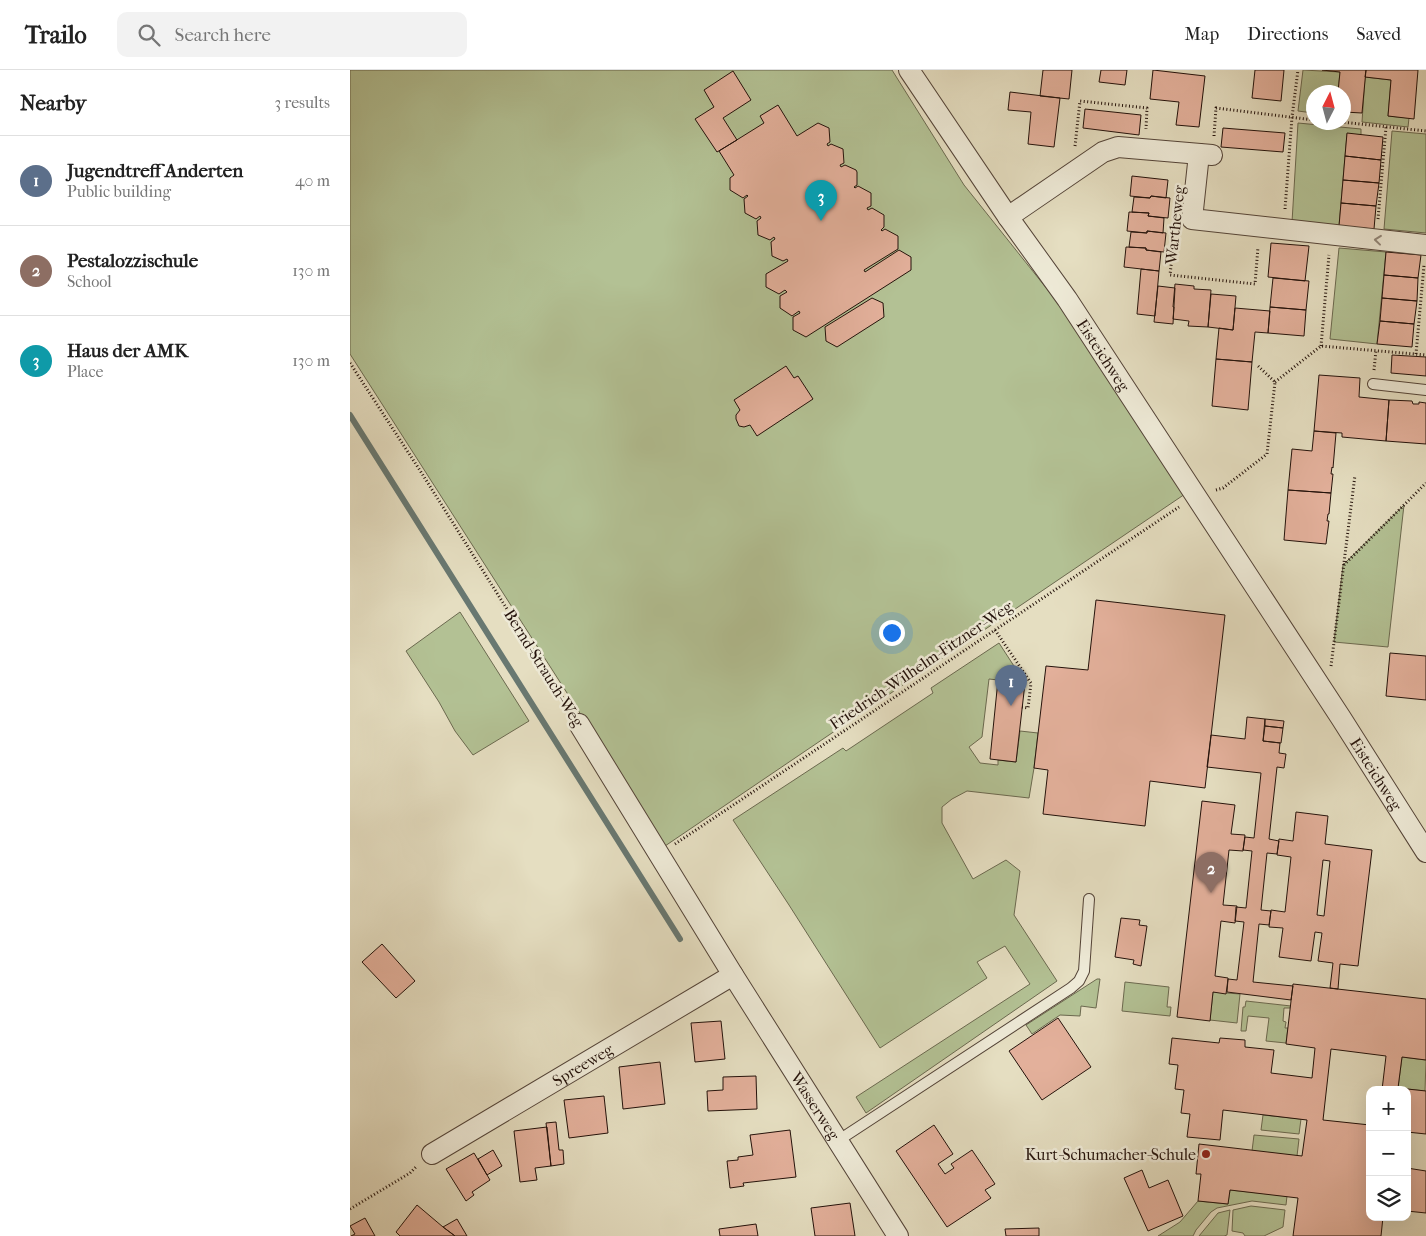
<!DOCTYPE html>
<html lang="en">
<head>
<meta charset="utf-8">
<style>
  body { margin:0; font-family:"IM FELL French Canon",serif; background:#f2f2f2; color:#222 }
  .controls { position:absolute; right:15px; bottom:15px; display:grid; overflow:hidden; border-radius:10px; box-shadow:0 5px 20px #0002 }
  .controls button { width:45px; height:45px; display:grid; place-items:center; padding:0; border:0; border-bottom:1px solid #e0e0e0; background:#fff; color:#222; font:25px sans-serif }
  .compass { position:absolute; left:956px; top:15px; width:45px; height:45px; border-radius:50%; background:#fff; box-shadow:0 5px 20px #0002; rotate:6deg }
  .you { position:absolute; left:541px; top:562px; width:18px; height:18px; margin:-12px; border:4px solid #fff; border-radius:50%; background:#1a73e8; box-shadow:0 0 0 8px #1a73e833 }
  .badge { display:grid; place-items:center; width:32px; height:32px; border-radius:50%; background:#8f2418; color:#fff; font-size:16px; font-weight:700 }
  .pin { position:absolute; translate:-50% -41px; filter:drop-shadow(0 1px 2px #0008) }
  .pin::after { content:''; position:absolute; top:26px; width:18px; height:15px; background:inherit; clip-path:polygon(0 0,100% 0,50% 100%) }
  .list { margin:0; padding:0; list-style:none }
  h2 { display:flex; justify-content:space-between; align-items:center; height:65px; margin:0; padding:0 20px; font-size:21px }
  h2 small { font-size:16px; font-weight:400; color:#767676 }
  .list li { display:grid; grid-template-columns:32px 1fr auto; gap:15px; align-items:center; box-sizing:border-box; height:90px; padding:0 20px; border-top:1px solid #e0e0e0 }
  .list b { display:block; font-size:19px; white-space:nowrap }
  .list p { margin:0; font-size:16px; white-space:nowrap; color:#767676 }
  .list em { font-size:16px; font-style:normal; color:#767676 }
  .icon { flex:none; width:28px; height:28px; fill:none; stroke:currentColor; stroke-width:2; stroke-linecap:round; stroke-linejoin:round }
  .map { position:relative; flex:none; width:1076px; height:1166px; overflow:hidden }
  header { display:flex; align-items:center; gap:30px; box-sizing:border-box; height:70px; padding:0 25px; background:#fff; border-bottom:1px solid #e0e0e0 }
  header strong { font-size:24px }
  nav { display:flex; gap:28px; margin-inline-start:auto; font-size:18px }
  .search { width:350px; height:45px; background:#f2f2f2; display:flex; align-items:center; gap:12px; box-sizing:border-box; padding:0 18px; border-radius:10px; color:#767676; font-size:19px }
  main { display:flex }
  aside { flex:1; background:#fff }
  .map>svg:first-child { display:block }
  .green { fill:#b3c194; stroke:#6b694f }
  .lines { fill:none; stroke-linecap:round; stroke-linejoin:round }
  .stream { stroke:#687871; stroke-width:6 }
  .building { fill:#e3b09b; stroke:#23110a; fill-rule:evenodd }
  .lane-casing { stroke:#544438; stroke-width:12 }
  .street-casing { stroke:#544438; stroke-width:22 }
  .path { stroke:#23110a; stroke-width:3; stroke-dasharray:1 2.5; stroke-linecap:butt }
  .lane { stroke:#eeead7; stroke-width:10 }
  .street { stroke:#eeead7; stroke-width:20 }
  .oneway { stroke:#93887b }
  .poi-dot { fill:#8f2418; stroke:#eeead7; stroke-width:2 }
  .labels { text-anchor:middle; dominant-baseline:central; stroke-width:5; stroke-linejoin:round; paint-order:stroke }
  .street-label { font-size:16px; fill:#23110a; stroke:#eeead7 }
  .poi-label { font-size:16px; fill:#23110a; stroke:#eeead7; text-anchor:end }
</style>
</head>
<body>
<header>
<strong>Trailo</strong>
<div class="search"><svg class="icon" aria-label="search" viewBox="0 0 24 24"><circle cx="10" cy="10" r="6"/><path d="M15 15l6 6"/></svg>Search here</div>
<nav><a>Map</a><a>Directions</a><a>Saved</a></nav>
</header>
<main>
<aside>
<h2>Nearby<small>3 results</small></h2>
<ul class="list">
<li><span class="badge" style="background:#5c6f8a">1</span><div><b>Jugendtreff Anderten</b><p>Public building</p></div><em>40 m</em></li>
<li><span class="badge" style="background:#8d6e63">2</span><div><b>Pestalozzischule</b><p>School</p></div><em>130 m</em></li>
<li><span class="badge" style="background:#0f9aa8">3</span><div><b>Haus der AMK</b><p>Place</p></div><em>130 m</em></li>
</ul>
</aside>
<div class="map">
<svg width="1076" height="1166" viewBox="0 0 1076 1166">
  <rect width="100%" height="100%" fill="#e5dec1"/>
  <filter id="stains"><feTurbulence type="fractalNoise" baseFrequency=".004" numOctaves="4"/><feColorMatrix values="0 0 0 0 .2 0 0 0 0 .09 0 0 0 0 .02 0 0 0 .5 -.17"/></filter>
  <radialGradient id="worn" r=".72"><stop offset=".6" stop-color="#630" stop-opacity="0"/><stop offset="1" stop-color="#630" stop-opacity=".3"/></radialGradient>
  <path class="green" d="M0,0H542L614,115L709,234L838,422L315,776L0,284Z
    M953,0L990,2L988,22H964L963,43L948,41Z
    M1015,7L1041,10L1038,46L1059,48L1058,57L1012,52Z
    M948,53L1011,59V65L997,64L989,156L942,152Z
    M1042,61L1076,64V163L1034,159Z
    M989,178L1036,182L1027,274L980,269Z
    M1054,435L1038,577L984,572L993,495Z
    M110,542L179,651L123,685L105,661L89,632L56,581Z
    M649,573L675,613L639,609L632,667L619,677L630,693L648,695V690L666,692L670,661L688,663L684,698L679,728L617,721L602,729L592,737V753L623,809L656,790L670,801L664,845L707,911L516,1043L506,1027L680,914L655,876L627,892L637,908L530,978L439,835L383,750L493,678L496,681L583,623L581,618Z
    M747,909H750L746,938L731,936L730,946L710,945L682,964L676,955Z
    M775,912L819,917L817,937H821L820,946L772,941Z
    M863,922L890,924L887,953L860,950Z
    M896,931L941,936L940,938H934L933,951L936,952L935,958H938L936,973L916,971L919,948L898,946L896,961H891L893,937H895Z
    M1052,987L1076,990L1075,1021L1048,1018Z
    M913,1045L951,1049L949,1064L911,1060Z
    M904,1065L949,1069L947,1086L902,1081Z
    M880,1120L937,1126L936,1135L902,1131L867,1138L861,1142L846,1160L843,1166H808L830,1152L848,1131L878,1134Z
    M901,1136L935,1140L933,1157L914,1166H895L893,1163L882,1161L883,1140Z
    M880,1140L877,1165L874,1166H849L868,1143Z"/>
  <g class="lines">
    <path class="stream" d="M0,345L330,869"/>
  </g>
  <path class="building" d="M693,0H722L719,29L690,26Z
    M751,0H777L775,15L749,12Z
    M803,0L855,6L849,57L826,55L829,32L800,29Z
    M905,0H934L931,31L902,28Z
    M972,0H1016L1012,43L994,42V22H988L990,2Z
    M1016,0H1068L1064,49L1038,46L1041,10L1015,7Z
    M383,1L401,30L373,48L387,70L367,82L345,49L364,37L354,20Z
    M660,22L710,28L704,77L678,74L681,42L658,40Z
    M428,35L447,66L468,53L479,58L480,72L477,74L478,76L481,74L493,79L494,93L490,95L491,97L495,95L506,100L507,102V115L504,117L505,118L508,116L521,123V136L517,138L518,140L522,138L534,145V157L531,160L532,161L535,159L548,166V179L514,200L515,202L549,180L561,187V200L456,267L443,260V247L450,243L449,241L442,246L430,238V226L437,222L435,220L429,224L416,217V204L438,191L437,189L433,191L422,186L421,172L425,169L424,167L420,170L408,165L407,151L411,148L410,146L406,149L395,143L394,129L398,126L397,125L393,128L380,120V108L384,105L369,81L414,53L410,46Z
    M735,39L791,45L789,65L733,58Z
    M873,58L935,63L933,82L871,77Z
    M997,63L1033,67L1031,90L995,86Z
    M995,86L1031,90L1029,113L993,110Z
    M782,106L818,110L816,128L801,126L800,128L780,126Z
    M993,110L1029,113L1026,136L991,133Z
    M801,126L820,128L818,148L798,146L799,143L782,142L784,127L800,128Z
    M991,133L1026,136L1024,159L989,156Z
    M779,142L799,143L798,146L814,148L813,163L797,161V163L777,161Z
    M797,161L816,163L814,182L796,180V178L779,177L781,162L797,163Z
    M921,173L959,176L955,211L918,207Z
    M776,177L796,178V180L811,182L809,201L774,197Z
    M1036,182L1071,185L1068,208L1034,205Z
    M791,199L809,201L805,246L787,244Z
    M1034,205L1068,208L1067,231L1032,228Z
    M923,208L959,211L956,240L920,237Z
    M825,214L844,216V219L861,220L858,257L838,256L839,251L823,249L824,237H823Z
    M808,216L825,218L823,254L804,252Z
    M861,224L886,226L883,260L858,257Z
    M522,228L533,233L534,247L487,277L476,271L475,257Z
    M1032,228L1067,231L1064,254L1030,251Z
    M920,237L956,240L954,266L918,263Z
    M885,238L920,241L918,263L905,262L902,292L866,289L869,258L883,260Z
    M1030,251L1064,254L1062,277L1027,274Z
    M1042,285L1076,287V306L1041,303Z
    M866,289L902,292L898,340L862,336Z
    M436,296L444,308L448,306L463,329L407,366L400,355L394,357L389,356L386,349V345L390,340L384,330Z
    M969,305L1010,308L1009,327L1039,330L1036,371L992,367V363L964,361Z
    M1039,330L1062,331L1063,334H1069V332L1076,333V374L1036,371Z
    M964,361L986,363L983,398L982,397L981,404H983L981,423L938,420L942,379L962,381Z
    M938,420L981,423L979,444H978L977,451H979L976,474L934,470Z
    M746,530L875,545L855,718L800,711L795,756L693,744L698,700L684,698L696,596L738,600Z
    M1040,583L1076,586V630L1036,626Z
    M648,610L675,613L666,692L640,689Z
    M897,647L915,649L913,671L930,673L929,683L936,684L934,698L927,697L919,769L929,771L927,784L917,783L911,840L921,841L919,855L909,854L903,912L943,916L941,930L877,922L878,909L887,910L894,852L885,851L886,837L896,838L902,781L893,780L895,767L904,768L911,703L857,697L861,665L895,669Z
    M915,649L934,651L933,658L915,656Z
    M915,656L933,658L931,673L913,671Z
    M852,731L885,735L881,764L895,765L893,781L879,780L873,835L887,836L885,853L871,851L865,906L878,908V909L876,924L863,922L860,951L827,947Z
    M946,742L978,746L975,774L1022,780L1008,896L990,894L988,919L980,918L983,893L968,891L972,863L965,862L961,891L929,887L933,858L919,857L921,840L935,842L941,787L927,785L929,769L943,771ZM973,790L980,791L974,846L967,845Z
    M771,848L790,850L789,855L797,856L791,896L783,894L784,890L765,887Z
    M32,874L65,911L46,928L12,892Z
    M943,914L1076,929V990L1052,987L1048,1018L1076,1021V1064L1057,1062V1020H1032L1036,986L981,979L973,1050L1020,1055V1147H1033L1031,1166H943L948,1128L880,1120L878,1134L848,1131L851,1104H846L849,1074L952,1086L957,1050L873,1040L870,1070L837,1067L840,1044L831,1043L834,1020L825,1019L828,995L819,994L822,968L869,973L870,968L895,970V977L924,980L921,1003L962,1008L965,978L936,974Z
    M708,948L741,997L692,1030L659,981Z
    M371,951L375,989L345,992L341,953Z
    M310,992L315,1034L273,1039L269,997Z
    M406,1006L407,1039L358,1041L357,1021L373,1020V1007Z
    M254,1026L258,1063L219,1068L214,1030Z
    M206,1052L209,1080H213L214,1094L201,1096L196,1053Z
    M584,1055L603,1084L588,1094L595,1104L604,1098L601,1094L622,1080L645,1114L635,1120L641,1128L597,1157L546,1081Z
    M197,1057L201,1096L185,1098L187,1110L170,1112L164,1061Z
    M440,1060L446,1107L393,1113L394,1116L380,1118L377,1091L388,1090V1087L403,1085L400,1065Z
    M143,1080L152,1096L137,1105L128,1089Z
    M124,1083L140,1110L122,1122L124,1125L116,1131L96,1099Z
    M1057,1098L1076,1101V1143L1057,1141Z
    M792,1100L799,1118L818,1110L833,1146L798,1161L774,1108Z
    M500,1133L505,1166H465L461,1138Z
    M67,1135L93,1157L105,1166H50L46,1162Z
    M15,1148L25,1166H1L5,1164L0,1156Z
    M107,1149L117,1166H105L93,1157Z
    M406,1154L408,1166H370L369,1159Z
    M689,1158V1166H656L655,1159Z"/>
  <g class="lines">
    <g class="lane-casing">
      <path id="lane" d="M1023,314L1076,320
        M489,1070L721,918L729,911L734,901L739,829"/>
    </g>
    <g class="street-casing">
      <g id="street">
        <path id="s1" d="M559,0L658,147L717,229L991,648L1076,782"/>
        <path d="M849,84L842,149L1076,175"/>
        <path d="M658,147L753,82L768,77L862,85"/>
        <path id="s2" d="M229,654L383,905L548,1166"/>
        <path id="s3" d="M82,1084L383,905"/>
      </g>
    </g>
    <path class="path" d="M991,52L1076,61
      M864,66L866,38L964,50
      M725,76L730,31L797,38L796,59
      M935,139L942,47L948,0
      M1028,149L1036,57
      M825,160L820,205L905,214L908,177
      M971,276L979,185
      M1066,284L1074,195
      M0,293L71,402L219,638
      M1024,300L1026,280
      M925,312L971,276L1076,285
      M866,420L873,418L917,384L925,312L907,295
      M994,495L1076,413
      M645,560L681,613L678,638L672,637
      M981,596L1005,405
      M325,774L829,437
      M0,1139L60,1103L67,1096"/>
    <use href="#lane" class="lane"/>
    <use href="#street" class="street"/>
  </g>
  <defs><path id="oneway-chevron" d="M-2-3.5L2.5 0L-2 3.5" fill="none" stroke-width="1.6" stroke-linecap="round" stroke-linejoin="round" transform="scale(1.25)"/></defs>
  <use class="oneway" href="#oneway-chevron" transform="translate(1028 170) rotate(-174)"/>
  <circle class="poi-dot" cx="856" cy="1084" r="5"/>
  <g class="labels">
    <g class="street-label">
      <text transform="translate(825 155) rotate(-84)">Wartheweg</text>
      <text stroke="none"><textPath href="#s1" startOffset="345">Eisteichweg</textPath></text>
      <text transform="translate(571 595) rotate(-34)">Friedrich-Wilhelm-Fitzner-Weg</text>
      <text transform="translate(194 598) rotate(58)">Bernd-Strauch-Weg</text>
      <text stroke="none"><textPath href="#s1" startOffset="845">Eisteichweg</textPath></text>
      <text stroke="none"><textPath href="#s3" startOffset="175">Spreeweg</textPath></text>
      <text stroke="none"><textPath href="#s2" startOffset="449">Wasserweg</textPath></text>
    </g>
    <g class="poi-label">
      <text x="846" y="1084">Kurt-Schumacher-Schule</text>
    </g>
  </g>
  <rect width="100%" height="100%" filter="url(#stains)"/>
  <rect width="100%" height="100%" fill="url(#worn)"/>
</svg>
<div class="controls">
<button>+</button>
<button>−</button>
<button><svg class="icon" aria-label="layers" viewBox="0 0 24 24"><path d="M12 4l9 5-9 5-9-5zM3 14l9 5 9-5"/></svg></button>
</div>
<svg class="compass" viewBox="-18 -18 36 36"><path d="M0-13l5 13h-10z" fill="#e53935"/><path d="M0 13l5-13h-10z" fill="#767676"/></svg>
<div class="you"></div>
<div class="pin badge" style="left:661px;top:636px;background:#5c6f8a">1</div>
<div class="pin badge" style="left:861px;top:823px;background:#8d6e63">2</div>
<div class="pin badge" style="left:471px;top:151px;background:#0f9aa8">3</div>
</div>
</main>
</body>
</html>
